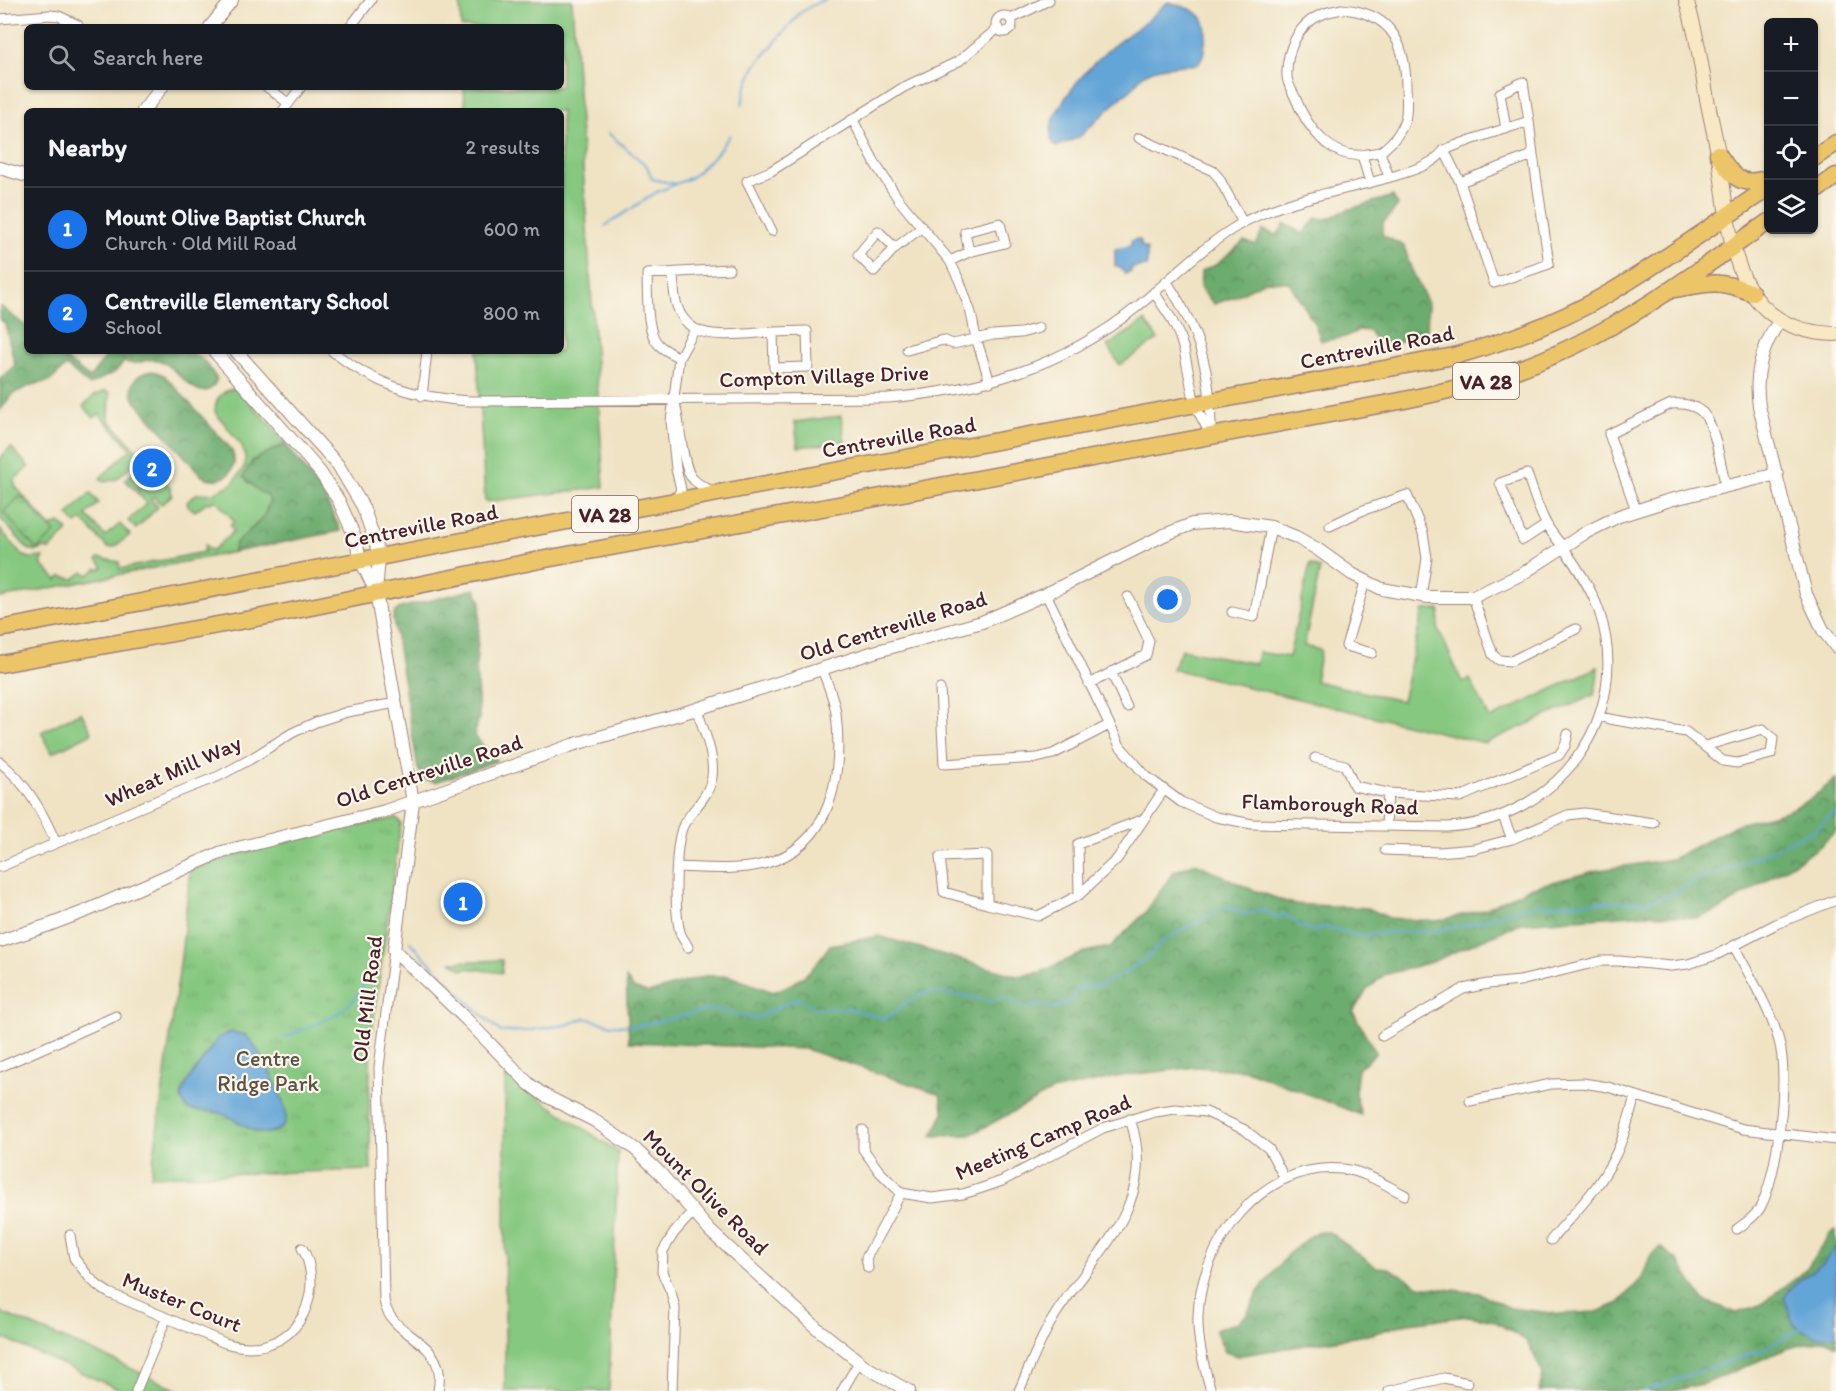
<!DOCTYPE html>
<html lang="en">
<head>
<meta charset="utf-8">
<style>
  body { margin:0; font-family:Itim,sans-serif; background:#242831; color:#f1f3f6 }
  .controls { position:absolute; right:18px; top:18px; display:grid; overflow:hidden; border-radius:9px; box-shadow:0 2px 4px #0004 }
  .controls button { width:54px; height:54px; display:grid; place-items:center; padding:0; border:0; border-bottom:2px solid #363941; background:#171b24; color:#f1f3f6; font:30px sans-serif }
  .you { position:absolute; left:1168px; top:600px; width:21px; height:21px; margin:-15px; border:4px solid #fff; border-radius:50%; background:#1a73e8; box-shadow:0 0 0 9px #1a73e833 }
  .badge { display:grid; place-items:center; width:39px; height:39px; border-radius:50%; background:#1a73e8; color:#fff; font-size:20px; font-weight:700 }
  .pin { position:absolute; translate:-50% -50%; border:3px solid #fff; box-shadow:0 2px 6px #0006 }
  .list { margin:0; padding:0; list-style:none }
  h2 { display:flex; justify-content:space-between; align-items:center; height:78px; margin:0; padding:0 24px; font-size:26px }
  h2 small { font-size:20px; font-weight:400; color:#9ea1a6 }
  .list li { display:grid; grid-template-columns:39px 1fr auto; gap:18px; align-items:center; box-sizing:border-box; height:84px; padding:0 24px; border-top:2px solid #363941 }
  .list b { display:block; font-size:22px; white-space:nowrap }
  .list p { margin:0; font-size:20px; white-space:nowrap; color:#9ea1a6 }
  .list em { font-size:20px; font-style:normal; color:#9ea1a6 }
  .icon { flex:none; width:33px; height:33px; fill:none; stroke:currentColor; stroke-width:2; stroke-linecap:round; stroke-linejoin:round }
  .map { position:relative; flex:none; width:1836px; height:1391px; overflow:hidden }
  .search { position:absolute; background:#171b24; box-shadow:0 2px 4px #0004; left:24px; top:24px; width:540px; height:66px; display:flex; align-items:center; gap:15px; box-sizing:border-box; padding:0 21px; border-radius:9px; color:#9ea1a6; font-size:22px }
  .panel { position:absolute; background:#171b24; box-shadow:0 2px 4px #0004; left:24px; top:108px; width:540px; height:246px; border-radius:9px }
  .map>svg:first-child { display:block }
  .green { fill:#86c880; stroke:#687456; stroke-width:1.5 }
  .forest { fill:url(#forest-crowns); stroke:#5b664c; stroke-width:1.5 }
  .park { fill:url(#park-tufts); stroke:#687456; stroke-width:1.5 }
  .water { fill:#64a5d7; stroke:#576281; stroke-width:1.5 }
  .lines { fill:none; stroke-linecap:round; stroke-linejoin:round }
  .stream { stroke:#64a5d7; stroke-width:2 }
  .minor-casing { stroke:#9d8178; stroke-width:11 }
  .tertiary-casing { stroke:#9d8178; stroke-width:14 }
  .secondary-casing { stroke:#9d8178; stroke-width:16 }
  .trunk-casing { stroke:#9d8178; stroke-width:19 }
  .minor { stroke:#fff; stroke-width:9 }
  .tertiary { stroke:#fff; stroke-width:12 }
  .secondary { stroke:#f8e8c3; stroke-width:14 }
  .trunk { stroke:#edc569; stroke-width:16 }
  .labels { text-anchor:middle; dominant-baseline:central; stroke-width:4.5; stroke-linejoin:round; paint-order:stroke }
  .shield { fill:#fbf7ec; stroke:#7f6065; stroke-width:1.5 }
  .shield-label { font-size:21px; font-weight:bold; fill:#4a1f2b }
  .street-label { font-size:22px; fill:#4a1f2b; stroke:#fbf7ec }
  .park-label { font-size:22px; fill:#5c5244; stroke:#fbf7ec }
</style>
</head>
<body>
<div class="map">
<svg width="1836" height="1391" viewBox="0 0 1836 1391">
  <defs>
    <pattern id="forest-crowns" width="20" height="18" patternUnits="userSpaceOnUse" patternTransform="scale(1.5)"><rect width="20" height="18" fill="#6cac6e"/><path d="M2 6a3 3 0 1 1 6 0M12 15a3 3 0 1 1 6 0" fill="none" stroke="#5b8b5b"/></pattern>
    <pattern id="park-tufts" width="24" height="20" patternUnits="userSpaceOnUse" patternTransform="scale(1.5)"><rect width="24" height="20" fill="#86c880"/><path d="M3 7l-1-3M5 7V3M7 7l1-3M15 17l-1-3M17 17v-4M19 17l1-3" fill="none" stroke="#75ab6f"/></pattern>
  </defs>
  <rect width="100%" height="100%" fill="#fbf7ec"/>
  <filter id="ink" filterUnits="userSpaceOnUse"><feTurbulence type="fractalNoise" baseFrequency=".0167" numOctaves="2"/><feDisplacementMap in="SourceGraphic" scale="12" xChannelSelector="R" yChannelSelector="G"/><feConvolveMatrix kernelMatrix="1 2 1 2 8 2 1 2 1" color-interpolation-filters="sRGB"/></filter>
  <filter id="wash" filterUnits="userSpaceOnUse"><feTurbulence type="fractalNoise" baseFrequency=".008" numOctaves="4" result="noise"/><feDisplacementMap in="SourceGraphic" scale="24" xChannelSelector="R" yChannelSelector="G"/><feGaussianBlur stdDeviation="1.35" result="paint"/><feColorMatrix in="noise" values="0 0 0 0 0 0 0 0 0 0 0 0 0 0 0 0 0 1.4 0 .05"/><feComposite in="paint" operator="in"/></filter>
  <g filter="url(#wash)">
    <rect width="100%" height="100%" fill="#f0e3c4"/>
    <path class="green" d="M460,0H572L604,487L485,502L477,351H561V111H465L464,87H561V27H461Z
      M1145,321L1158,339L1120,365L1107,346Z
      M233,389L238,390L271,425L286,444L251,461L270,501L263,518L235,544L234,552L0,598V529L22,555L30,558L44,557L41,564L57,580L61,576L74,579L83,572L89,575L97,568L99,570L103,567L97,560L99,558L119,562L120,569L204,552L205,545L212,551L234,531L230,526L234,521L216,500L211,503L207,502L195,511L188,506L187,502L196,494L213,493L232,484L245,466V455L242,446L215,412C215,400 221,391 233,389Z
      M105,391L110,393L109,420L139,453V458L117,479L104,482L100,478L131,449L99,414L94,418L83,406L94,396Z
      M841,416L845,442L798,447L795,422Z
      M11,447L29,467L15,479V486L51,527L60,523L68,531L49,550L46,548L36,551L28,549L0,518V458Z
      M143,463H149L156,471L135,490L125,480Z
      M157,474L161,476L153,479L154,484L158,485L163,479L171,488L172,495L162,504L156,500L155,497L152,498L151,500L158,507L136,529L128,521L147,503L136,492Z
      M90,493L99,503L86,515L105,536L120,524L130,535L114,547L108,548L82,520L76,524L68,515Z
      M1310,564L1320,569L1304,646L1321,650L1315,681L1402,701L1423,610H1440L1438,628L1462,682L1470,679L1490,719L1598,667L1597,682L1594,695L1485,743L1172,669L1182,649L1256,664L1258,652L1289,657Z
      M81,712L92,733L52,753L41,732Z
      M505,1075L618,1152L609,1391H505Z
      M0,1312L104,1356L180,1391H123L0,1337Z"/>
    <path class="forest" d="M1393,196L1398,206L1383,223L1382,235L1404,246L1411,268L1428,304L1427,335L1406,339L1382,348L1369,331L1359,330L1345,337L1321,341L1315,324L1289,282L1265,281L1234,297L1214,304L1200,288L1201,272L1217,264L1244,241L1256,245L1263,230L1277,235L1285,224L1303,234L1316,218C1332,221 1333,215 1347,210C1362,205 1378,201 1393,196Z
      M0,306L27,327V351H55L90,378L110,351H191L205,362L217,379C203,413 176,366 161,361C144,356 141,367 124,362L115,372L89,385L66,366L50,381L32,385L12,394L0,411V379L15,365L5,324L0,319Z
      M153,371L164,375L231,449C242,470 222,487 202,476L135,401C127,386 136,372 153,371Z
      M286,444L321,491L341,531L234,552L235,544L263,518L270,501L266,494L261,493L243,477C252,456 266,454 286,444Z
      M475,589L481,601L476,666L479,718L474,735L497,761L436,782L424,779L418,769L393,619L395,612L400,608Z
      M1836,779V831L1818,848L1719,910L1697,918L1647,914L1520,923L1432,962L1384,975L1366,991L1353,1012L1376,1053L1358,1069L1355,1093L1361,1115L1246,1070L1196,1067L1122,1076L1052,1091L970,1135L932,1136L944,1113L940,1094L805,1049L629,1042L626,978L633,988L648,993L705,976H729L773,992C803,981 812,971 830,945L879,936L1017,976L1041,972L1085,952L1110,947L1145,913L1174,871L1196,863L1248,888L1293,904L1368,908L1389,918L1437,921L1483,910L1529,888L1599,870L1672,859L1738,824L1787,811L1809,800Z
      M1836,1230V1345L1824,1340L1788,1348L1709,1382L1674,1391H1539L1543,1374L1527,1341L1494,1321L1469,1316L1408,1323L1372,1334L1237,1356L1225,1352L1215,1330L1238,1322L1247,1314L1258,1292L1288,1254L1316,1232H1329L1376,1267L1389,1268L1419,1286L1479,1293L1510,1308L1560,1314L1597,1312L1619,1303L1642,1278L1651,1255L1661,1247L1678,1261L1703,1300L1737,1313L1760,1305L1799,1276L1808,1267L1829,1235Z"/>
    <path class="park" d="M21,496L55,533L37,550L3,512Z
      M396,818L401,823L371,1038L369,1104L371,1170L151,1176L181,957L190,870C258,846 325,833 396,818Z
      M502,960V973L465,968L463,970L452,962Z"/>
    <path class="water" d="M1169,2C1193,10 1210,12 1205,42C1204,50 1204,58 1198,64C1182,66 1157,65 1143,75C1134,82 1136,89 1124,95L1079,137L1056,147C1034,124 1090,66 1107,51C1120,40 1134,31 1148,20C1155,15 1160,6 1169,2Z
      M1137,239L1141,241V246L1147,249V266L1131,268V272L1125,274L1122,269L1115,266V249L1131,246V241Z
      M231,1032L246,1035C261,1053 282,1091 286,1113C287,1118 285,1123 283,1127C258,1143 246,1124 225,1115C213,1110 200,1112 187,1109L181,1098L182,1093L189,1079L218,1038Z
      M1836,1246V1336L1815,1337L1794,1325L1784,1298L1794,1284L1823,1264Z"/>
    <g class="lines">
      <path class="stream" d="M742,105L745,90L755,66L800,13L818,2L826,0
        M608,133L647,166L652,179L676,184
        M605,226L655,193L692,177L717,153L730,135
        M410,942L474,1008L501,1032L524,1031L566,1025L585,1018L612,1025L638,1026L712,1009L754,1019L789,1002L800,999L815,1008L851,1009L886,1019L912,998L929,992L972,997L991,1002L1000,998L1010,1000L1023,1007L1048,1005L1055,1008L1073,999L1076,990L1084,986C1104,990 1138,965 1153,952C1158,948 1161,943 1166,939C1185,927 1205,919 1223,908L1229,907L1243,914L1263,910L1279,918L1284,914L1300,926L1315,931L1325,926L1360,936L1391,932L1433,931L1471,924L1527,906L1596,902H1644L1673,894L1694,882L1771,851L1816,829L1836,811
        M285,1037C316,1025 354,1013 366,979C370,967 370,954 373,942L383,937
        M1644,1391L1764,1349L1802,1327"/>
    </g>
  </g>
  <g filter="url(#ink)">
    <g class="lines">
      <g class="minor-casing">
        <path id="minor" d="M1341,9C1388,12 1405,39 1406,84C1406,96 1408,109 1405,120C1401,133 1394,141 1384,149C1379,153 1373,153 1367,154C1332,162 1306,126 1295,97C1292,91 1287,83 1287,76C1286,51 1298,23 1323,14C1329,11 1335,11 1341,9Z
          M996 24a8 8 0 1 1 16 0a8 8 0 1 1-16 0Z
          M0,19L50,15L59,16L78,25
          M1011,19L1049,0
          M350,27L371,0
          M267,87L288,103
          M283,111L301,87
          M853,120L876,165L899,200L950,261L960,282L971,313L976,338L990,382
          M1139,138L1213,171L1219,178L1243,223
          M1444,150L1460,182L1533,155L1529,121
          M1380,152L1389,177
          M1362,155L1370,183
          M1460,182L1494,283L1549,264L1533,155
          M772,231L747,181L771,171L904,87L959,61L998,28
          M895,248L878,231L858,255L874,271L895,248L921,228
          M950,261L969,252L965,232L1000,223L1005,243L969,252
          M673,273C674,295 674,316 695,329
          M1167,282C1201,334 1212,374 1211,436
          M1154,292L1171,318L1179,335L1184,350L1195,405L1210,434
          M807,331L808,367L774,368L773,332Z
          M907,350L943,340L953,344L993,335L1021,333L1039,328
          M332,351C375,385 416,398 470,401L888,398C982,390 1062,367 1137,307C1172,279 1204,244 1244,222C1293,196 1352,190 1404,173C1414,170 1425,166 1434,160C1439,157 1442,151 1447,149C1474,138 1502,130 1529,121L1523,82L1500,93L1506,129
          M679,358L695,329C713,339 752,333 773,332
          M422,396L427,351
          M675,403C680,421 682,469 693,479C698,485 707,488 714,492
          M675,501L681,490L680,485L676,469L671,421L679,358C673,354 664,350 659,345C645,332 648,292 647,274L729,269
          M1636,510L1609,434L1671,404C1682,403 1695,405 1703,413C1716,427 1721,468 1726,487
          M1330,526L1361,511L1407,495L1423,533L1427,558L1421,597
          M1365,582L1346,646L1372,653
          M1046,594L1120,746L1146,776L1181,802L1216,817L1252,824L1447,827C1557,821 1635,717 1599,611C1591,588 1577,567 1563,547C1558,540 1551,533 1547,525C1538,510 1533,490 1527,474L1500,483L1523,540L1546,525
          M1473,597L1493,655L1499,660L1511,661L1576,629
          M1232,612L1254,617L1271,527
          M1111,672L1127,707
          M1089,684L1146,655L1149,641L1128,597
          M940,689L944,764L1037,758L1053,754L1109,725
          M1599,716L1609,719L1686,732L1723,761L1737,763L1771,754L1773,738L1763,729L1705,746
          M1315,758L1345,765L1354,786L1388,793L1386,826
          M0,762C27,784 42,811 56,843
          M1388,793L1460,797L1559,755L1565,746L1568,734
          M1512,839L1568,815L1584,813L1654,823
          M1385,850L1439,852L1474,849L1512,839L1503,816
          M987,855V904L944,892L940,857Z
          M0,867L153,802L219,776L249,760L292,733L316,722L347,712L396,703
          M677,867C705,868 737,871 764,864C833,845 843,774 836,713C834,698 827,683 822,669
          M1079,895L1078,844L1144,819L1163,791
          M987,904L1038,916L1079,895L1117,859L1144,819
          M1734,946C1750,977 1770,1008 1779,1041C1789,1078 1778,1174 1760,1208C1755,1217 1745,1223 1737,1229
          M688,947C686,943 683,939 681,935C674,915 674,843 684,824C693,808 709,797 712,777C715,754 703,730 697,709
          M394,950L379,1067L384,1300C389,1335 434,1337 439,1372C440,1378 439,1385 438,1391
          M1382,1036L1463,989L1488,984L1520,981L1601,961H1619L1671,966L1688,964L1716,955L1776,924L1836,900
          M0,1067L116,1016
          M1470,1101L1551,1084L1583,1083L1608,1087L1743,1129L1836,1140
          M863,1130V1149L879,1171L901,1193L932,1198L963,1194L982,1188L1002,1181L1103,1128L1155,1112L1175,1109L1206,1112L1245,1130L1269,1149L1285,1179
          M70,1235L74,1258L89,1277L98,1286L109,1293L225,1343C270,1357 308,1332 311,1284C311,1271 309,1259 302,1248
          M1551,1240C1571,1216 1594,1194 1609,1167C1622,1146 1628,1120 1635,1097
          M868,1268L866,1258L901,1193
          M136,1391L166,1319
          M672,1391L675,1308L671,1292L662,1272L663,1251L674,1233L693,1212
          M842,1391L859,1362
          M1019,1391C1031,1364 1041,1336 1057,1312C1098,1249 1159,1203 1130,1119
          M1211,1391C1204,1366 1197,1341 1198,1315C1201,1242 1263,1161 1342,1169C1365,1171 1385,1185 1405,1195
          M1389,1391L1444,1378L1468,1383"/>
      </g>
      <g class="tertiary-casing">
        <path id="tertiary" d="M210,27L232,0
          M143,111L162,87
          M0,168L27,176
          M1779,321C1762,348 1754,373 1759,406L1806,594L1823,630L1836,647
          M214,351L320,472L339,501L354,535L361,561L376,592
          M236,351L338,465L363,507L375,541L379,557L376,593L413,802L394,950L467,1020L529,1084L544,1095L595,1121L635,1149L659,1172L710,1231L819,1330L866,1367L909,1391
          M0,941L49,925L86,911L222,852L385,811L572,745L697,709L874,652L982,622L1046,594L1164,535L1192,524L1229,521L1271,527L1296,537L1317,549L1352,574L1382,589L1428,597H1473L1522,574L1585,533L1619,516L1670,500L1777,474"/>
      </g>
      <g class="secondary-casing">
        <path id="secondary" d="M1686,0C1696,30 1701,63 1706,94C1710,115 1715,136 1719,158C1731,238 1730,331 1836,334"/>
      </g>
      <g class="trunk-casing">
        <path id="trunk" d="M1718,154C1733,177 1740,188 1768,178
          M1814,158L1836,143
          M1814,192L1836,176
          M1675,289C1708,283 1719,279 1752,293
          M0,629L594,516L1454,356C1509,341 1562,321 1611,292C1665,260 1716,223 1768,188
          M0,664L262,617L535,561L1400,401C1469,387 1533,369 1595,335C1656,303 1712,261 1768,222"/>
      </g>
      <use href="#minor" class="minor"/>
      <use href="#tertiary" class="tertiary"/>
      <use href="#secondary" class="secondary"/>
      <use href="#trunk" class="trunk"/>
    </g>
  </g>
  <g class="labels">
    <g class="shield">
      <rect x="1453" y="363" width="66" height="36" rx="4.5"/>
      <rect x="572" y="496" width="66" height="36" rx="4.5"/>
    </g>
    <g class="shield-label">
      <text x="1486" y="381">VA 28</text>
      <text x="605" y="514">VA 28</text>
    </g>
    <g class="street-label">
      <text transform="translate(1377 347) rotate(-11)">Centreville Road</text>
      <text transform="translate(824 376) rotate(-2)">Compton Village Drive</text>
      <text transform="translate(899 437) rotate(-10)">Centreville Road</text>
      <text transform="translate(421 526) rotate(-11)">Centreville Road</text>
      <text transform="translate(893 626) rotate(-17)">Old Centreville Road</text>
      <text transform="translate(173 771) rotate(-24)">Wheat Mill Way</text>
      <text transform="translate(429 771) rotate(-18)">Old Centreville Road</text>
      <text transform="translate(1330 804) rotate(2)">Flamborough Road</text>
      <text transform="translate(367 999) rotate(-83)">Old Mill Road</text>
      <text transform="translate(1043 1137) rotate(-23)">Meeting Camp Road</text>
      <text transform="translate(706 1192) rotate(45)">Mount Olive Road</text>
      <text transform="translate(182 1302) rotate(22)">Muster Court</text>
    </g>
    <g class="park-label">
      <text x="268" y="1058">Centre<tspan x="268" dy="25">Ridge Park</tspan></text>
    </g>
  </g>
</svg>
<div class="controls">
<button>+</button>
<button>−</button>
<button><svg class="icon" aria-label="locate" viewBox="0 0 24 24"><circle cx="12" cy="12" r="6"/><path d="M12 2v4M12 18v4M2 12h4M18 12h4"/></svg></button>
<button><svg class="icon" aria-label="layers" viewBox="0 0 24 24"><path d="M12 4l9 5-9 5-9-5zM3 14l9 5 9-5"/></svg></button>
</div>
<div class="you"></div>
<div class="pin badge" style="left:463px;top:902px">1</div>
<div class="pin badge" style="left:152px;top:468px">2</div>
<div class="search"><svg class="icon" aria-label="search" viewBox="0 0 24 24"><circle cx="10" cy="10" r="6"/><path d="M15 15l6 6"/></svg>Search here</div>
<section class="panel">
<h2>Nearby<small>2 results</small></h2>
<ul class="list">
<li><span class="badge">1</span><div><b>Mount Olive Baptist Church</b><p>Church · Old Mill Road</p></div><em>600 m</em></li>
<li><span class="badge">2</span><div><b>Centreville Elementary School</b><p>School</p></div><em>800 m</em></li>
</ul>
</section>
</div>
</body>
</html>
